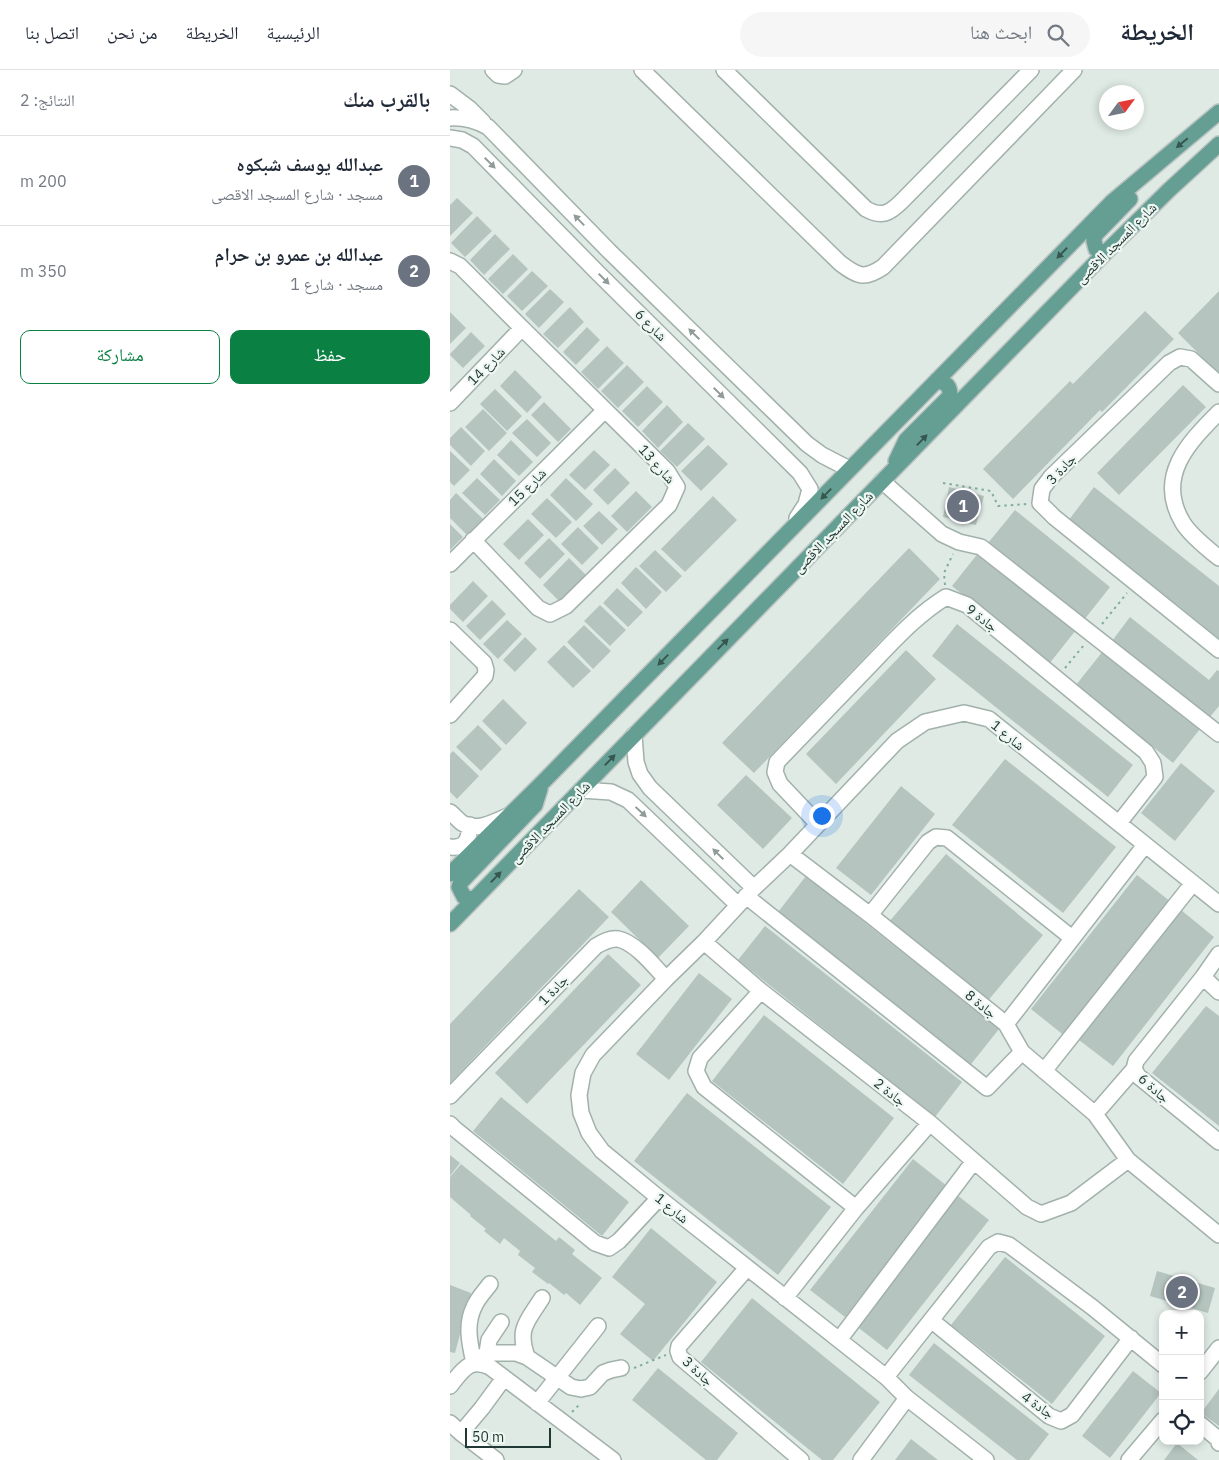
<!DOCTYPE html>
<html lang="ar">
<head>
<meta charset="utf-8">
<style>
  body { margin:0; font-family:"IBM Plex Sans","Noto Naskh Arabic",sans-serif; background:#f6f6f7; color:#1f2937; direction:rtl }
  .controls { position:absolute; right:15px; bottom:15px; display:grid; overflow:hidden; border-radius:10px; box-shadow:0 2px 8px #0003 }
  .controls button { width:45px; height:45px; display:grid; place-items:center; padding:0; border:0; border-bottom:1px solid #e0e1e3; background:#fff; color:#1f2937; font:25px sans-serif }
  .compass { position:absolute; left:649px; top:15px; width:45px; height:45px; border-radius:50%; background:#fff; box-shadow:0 2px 8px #0003; rotate:57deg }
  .scale { position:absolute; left:15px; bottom:12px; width:86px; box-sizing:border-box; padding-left:5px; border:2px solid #213934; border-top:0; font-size:14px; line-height:18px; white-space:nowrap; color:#213934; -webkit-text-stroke:4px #eff7f3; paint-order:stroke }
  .you { position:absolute; left:371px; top:745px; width:18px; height:18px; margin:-12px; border:4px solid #fff; border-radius:50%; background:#1a73e8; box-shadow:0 0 0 8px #1a73e833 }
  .badge { display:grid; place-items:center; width:32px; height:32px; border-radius:50%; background:#0b8043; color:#fff; font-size:16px; font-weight:700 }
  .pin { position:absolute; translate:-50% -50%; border:2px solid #fff; box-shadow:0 1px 5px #0006 }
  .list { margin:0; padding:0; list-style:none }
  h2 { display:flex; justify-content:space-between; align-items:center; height:65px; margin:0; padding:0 20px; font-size:21px }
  h2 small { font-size:16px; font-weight:400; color:#747a83 }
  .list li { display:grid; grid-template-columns:32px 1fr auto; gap:15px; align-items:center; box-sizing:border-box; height:90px; padding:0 20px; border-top:1px solid #e0e1e3 }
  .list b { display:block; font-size:19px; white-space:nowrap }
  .list p { margin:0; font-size:16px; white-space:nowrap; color:#747a83 }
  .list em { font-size:16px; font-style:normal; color:#747a83 }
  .actions { display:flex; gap:10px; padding:15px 20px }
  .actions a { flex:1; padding:11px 0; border:1px solid #0b8043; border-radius:10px; text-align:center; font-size:18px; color:#0b8043 }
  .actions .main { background:#0b8043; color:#fff }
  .icon { flex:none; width:28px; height:28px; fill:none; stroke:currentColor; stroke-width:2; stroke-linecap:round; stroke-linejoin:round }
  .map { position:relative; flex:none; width:769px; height:1390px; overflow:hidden; direction:ltr }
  header { display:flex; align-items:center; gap:30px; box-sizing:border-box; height:70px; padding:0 25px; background:#fff; border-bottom:1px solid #e0e1e3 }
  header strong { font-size:24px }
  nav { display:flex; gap:28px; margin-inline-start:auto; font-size:18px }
  .search { width:350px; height:45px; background:#f6f6f7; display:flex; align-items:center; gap:12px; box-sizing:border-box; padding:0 18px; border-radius:28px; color:#747a83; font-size:19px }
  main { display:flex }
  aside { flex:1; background:#fff }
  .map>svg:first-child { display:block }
  .building { fill:#b5c4bf }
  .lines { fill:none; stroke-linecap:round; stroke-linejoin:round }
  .minor-casing { stroke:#a2b1ac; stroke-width:18 }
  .major-casing { stroke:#bcc4c2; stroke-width:18 }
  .path { stroke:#81aca1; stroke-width:2; stroke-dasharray:2.5 4; stroke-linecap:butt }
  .minor { stroke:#fff; stroke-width:15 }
  .major { stroke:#659e92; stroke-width:15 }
  .oneway { fill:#355750 }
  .oneway2 { fill:#909c9a }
  .labels { text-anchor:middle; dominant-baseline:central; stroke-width:4.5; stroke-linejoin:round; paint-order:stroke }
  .street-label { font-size:14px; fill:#213934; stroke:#eff7f3 }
</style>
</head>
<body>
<header>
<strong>الخريطة</strong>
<div class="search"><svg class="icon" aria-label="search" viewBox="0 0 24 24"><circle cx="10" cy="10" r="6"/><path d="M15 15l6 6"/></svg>ابحث هنا</div>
<nav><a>الرئيسية</a><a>الخريطة</a><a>من نحن</a><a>اتصل بنا</a></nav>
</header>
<main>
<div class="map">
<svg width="769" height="1390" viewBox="0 0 769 1390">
  <rect width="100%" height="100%" fill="#dfeae5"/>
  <path class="building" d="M7,128L23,143L0,166V135Z
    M27,146L42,161L15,187L1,173Z
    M45,164L60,179L34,205L20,190Z
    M63,184L78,199L53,224L38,209Z
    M82,201L98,216L72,241L57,226Z
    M100,219L114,232L89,258L75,244Z
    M769,221V304L728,263Z
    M120,237L134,252L108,278L93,264Z
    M695,241L724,269L652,342L650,340L563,429L533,399L620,311L623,314Z
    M0,242L16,258L0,274Z
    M137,257L150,270L126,295L113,282Z
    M21,262L35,276L13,298L0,285V284Z
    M157,276L174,293L148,319L131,302Z
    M177,295L194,312L168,338L151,321Z
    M65,300L92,327L77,343L50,316Z
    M733,315L756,337L669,425L647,403Z
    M197,316L213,332L188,357L172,341Z
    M45,319L72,346L57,361L30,334Z
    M94,332L121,359L108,372L81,345Z
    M217,335L233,352L208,378L192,361Z
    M33,339L57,363L39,381L15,357Z
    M77,349L101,373L87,387L62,363Z
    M238,353L255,369L227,397L210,381Z
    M11,357L35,381L21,396L0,375V368Z
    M61,370L83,392L69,406L47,385Z
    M258,375L278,394L251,421L231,401Z
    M144,380L160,395L135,420L119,405Z
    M0,381L20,400L4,416L0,412Z
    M44,389L66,411L52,426L30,404Z
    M165,398L180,413L158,435L143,420Z
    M27,408L50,430L35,445L12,423Z
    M116,408L143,434L126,451L100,425Z
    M499,417L534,426L526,455L493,447Z
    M644,417L769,516V571L618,451Z
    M186,421L202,437L177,462L161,446Z
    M6,423L33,449L17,465L0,448V430Z
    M263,426L287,450L235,502L211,479Z
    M97,428L122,452L106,468L81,444Z
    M565,440L660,517L634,550L538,473Z
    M149,441L168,459L152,475L133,456Z
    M78,449L94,465L69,490L53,474Z
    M0,454L13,467L0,480Z
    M128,457L149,478L132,495L111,474Z
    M99,468L115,484L90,509L74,493Z
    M459,478L490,509L304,703L272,673Z
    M205,480L232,506L216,522L189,496Z
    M529,482L626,560L599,594L502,516Z
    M119,488L136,505L110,532L93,515Z
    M186,497L212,522L196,539L171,513Z
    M23,511L38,526L13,552L0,539V535Z
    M167,518L193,542L178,557L153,533Z
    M42,530L56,544L30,570L16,556Z
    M150,535L176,560L160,576L134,551Z
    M680,547L759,610L767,600L769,601V636L759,648L662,571Z
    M57,550L72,564L48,589L33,574Z
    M507,554L683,695L658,727L482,586Z
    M134,555L161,581L143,599L117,572Z
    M75,567L87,579L65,602L53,590Z
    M114,575L141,601L123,618L97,592Z
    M456,580L486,609L386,714L356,684Z
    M653,581L750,659L723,693L626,615Z
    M53,629L77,653L56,675L32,651Z
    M28,655L52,679L31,701L6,677Z
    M3,681L29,706L7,729L0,722V684Z
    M555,689L666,777L613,843L502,755Z
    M731,693L765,721L725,771L691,743Z
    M296,705L342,748L313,779L267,735Z
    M451,716L485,744L421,825L386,798Z
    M496,784L593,865L536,933L439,852Z
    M687,805L721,832L616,967L581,939Z
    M356,806L549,959L518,998L325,846Z
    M191,810L239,856L208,888L161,842Z
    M129,819L159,847L0,1013V954Z
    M731,840L764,867L663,996L629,970Z
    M315,856L512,1012L485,1047L288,890Z
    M158,884L191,915L77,1034L45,1003Z
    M249,903L282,929L219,1010L186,984Z
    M756,936L769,946V1056L702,1003Z
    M314,945L444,1048L393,1114L262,1011Z
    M237,1023L381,1137L328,1205L184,1091Z
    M51,1027L179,1132L152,1166L23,1061Z
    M0,1085L10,1093L0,1106Z
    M463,1089L497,1116L395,1247L360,1220Z
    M11,1094L106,1171L109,1167L125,1180L122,1184L152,1208L130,1235L116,1223L114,1225L99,1213L98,1214L82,1202L85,1198L68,1185L70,1181L54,1168L50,1174L34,1161L36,1159L20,1146L21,1145L0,1127V1107Z
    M507,1125L539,1150L437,1280L405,1255Z
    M201,1158L267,1212L203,1291L170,1264L195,1234L162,1207Z
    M555,1187L655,1266L602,1334L501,1255Z
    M707,1201L765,1218L758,1243L700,1226Z
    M0,1215L21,1223L5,1283L0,1282Z
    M302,1228L430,1332L383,1390H372L251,1292Z
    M484,1273L599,1364L579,1390H567L459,1305Z
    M208,1298L288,1363L267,1390H256L182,1330Z
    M683,1301L711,1323L660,1388L632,1366Z
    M769,1319V1356L751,1343Z
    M461,1369L488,1390H445Z
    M727,1373L748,1390H714Z"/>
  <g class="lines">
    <g class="minor-casing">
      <path id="minor" d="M43,0L48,5L55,6L64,0
        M192,0L390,193C407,206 414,210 433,197L624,0
        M274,0L416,139C432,148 440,143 452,131L581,0
        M0,24L20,39L33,52
        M0,48C14,47 25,50 38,57L159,181L357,374L372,385L399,399
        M0,68L12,70L23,76L148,203L350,403L360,419L356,434L347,448
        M0,191L10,196L72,258L217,401L227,417L219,435L116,536L100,544L88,538L23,470
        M769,314L741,289L730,287L719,293L601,407L592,419L590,433L604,447L769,580
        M0,333L72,258
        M769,342C738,373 705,407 733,453C739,463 759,480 769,488
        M432,411L492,464L509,472L531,477L769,664
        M0,494L155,340
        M0,560L34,593L36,600L35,606L0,645
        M184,665L186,692L190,704L200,718L304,818
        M131,720L161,722L178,730L288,835
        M0,742C4,745 8,750 12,753C27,762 44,752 58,746
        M368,754L330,714L325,702L327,692C361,657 394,622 428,587C449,565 470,543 496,527L517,535L696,682L703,693L705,707L669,753
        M0,777C16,779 19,769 20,755
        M340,784L420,845L556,954L572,982L645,1044L678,1090L769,1165
        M296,826L537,1018L572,982
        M420,845L478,772L486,767L497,768L622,868
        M254,872L311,921L480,1053L406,1138L335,1228
        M753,907L769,922
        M311,921L250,988L246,1001L254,1017L406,1138
        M556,954L695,775
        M684,999L688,1006L769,1072
        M594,1001L743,813
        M0,1026L146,876C153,872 160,868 168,869C185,872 205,897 216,909
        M645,1044L684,999L686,991L753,907L769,884
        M480,1053L577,1137L591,1144L621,1133L678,1090
        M0,1054L5,1059L145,1173L159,1178L169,1171L209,1128
        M297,1198L229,1276L228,1281L230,1287L351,1390
        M40,1214C35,1221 27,1229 24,1237C15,1255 20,1275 24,1293L37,1283H66L77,1287L121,1317L131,1319L140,1317L153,1303L161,1300L171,1298
        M481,1250L599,1346L611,1351L622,1345L681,1268
        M389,1270L524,1091
        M37,1283L39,1270L51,1252
        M77,1287C67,1258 77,1252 92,1228
        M750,1302L769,1278
        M436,1307L539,1177L548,1172L559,1175L642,1237L713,1295
        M0,1316C12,1301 19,1287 40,1297L163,1390
        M87,1333L148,1256
        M0,1353L11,1363L46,1390
        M750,1354L768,1369L769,1373
        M11,1363L32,1338L54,1308
        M411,1390L457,1328
        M536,1390L457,1328L436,1307L209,1128L152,1081L139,1063L131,1043L129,1025L133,1003L143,985L216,909L254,872L304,818L340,784L447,671L475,652L514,643L539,649L769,834
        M679,1390L713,1350"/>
    </g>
    <g class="major-casing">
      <path id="major" d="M655,183L646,179L644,171L645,165L680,129
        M446,391L456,370L500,326C500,315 497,314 487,310
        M0,804L92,713L662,132L769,42
        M25,828L19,829L14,827L9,817L11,812L85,735L90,719
        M0,854L655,183L719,120L769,74"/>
    </g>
    <path class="path" d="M493,413L541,421L548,436L578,434
      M495,515L494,503L503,484
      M652,554L677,523
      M615,598L634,575
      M184,1298L216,1285
      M122,1342L131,1333"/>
    <use href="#minor" class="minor"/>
    <use href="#major" class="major"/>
  </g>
  <defs><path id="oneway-solid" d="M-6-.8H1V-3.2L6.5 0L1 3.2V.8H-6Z" transform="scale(1.25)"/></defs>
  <g class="oneway">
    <use href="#oneway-solid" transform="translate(732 73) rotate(140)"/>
    <use href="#oneway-solid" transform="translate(612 183) rotate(134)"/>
    <use href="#oneway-solid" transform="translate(472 370) rotate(-46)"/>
    <use href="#oneway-solid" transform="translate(376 424) rotate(134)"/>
    <use href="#oneway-solid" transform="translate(273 574) rotate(-45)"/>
    <use href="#oneway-solid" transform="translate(213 590) rotate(134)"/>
    <use href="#oneway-solid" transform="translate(160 690) rotate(-46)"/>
    <use href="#oneway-solid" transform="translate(46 807) rotate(-46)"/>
  </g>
  <g class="oneway2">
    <use href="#oneway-solid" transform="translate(40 93) rotate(45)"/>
    <use href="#oneway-solid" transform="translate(129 150) rotate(-134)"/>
    <use href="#oneway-solid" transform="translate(154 209) rotate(45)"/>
    <use href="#oneway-solid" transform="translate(244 264) rotate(-136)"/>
    <use href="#oneway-solid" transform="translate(269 323) rotate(45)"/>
    <use href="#oneway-solid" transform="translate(191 742) rotate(43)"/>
    <use href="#oneway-solid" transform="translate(268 784) rotate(-136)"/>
  </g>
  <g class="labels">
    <g class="street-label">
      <text transform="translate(666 173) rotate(-45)">شارع المسجد الاقصى</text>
      <text transform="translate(201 255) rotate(45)">شارع 6</text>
      <text transform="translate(36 296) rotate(-46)">شارع 14</text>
      <text transform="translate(207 394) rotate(48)">شارع 13</text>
      <text transform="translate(611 399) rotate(-47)">جادة 3</text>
      <text transform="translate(77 417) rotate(-45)">شارع 15</text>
      <text transform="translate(383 462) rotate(-46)">شارع المسجد الاقصى</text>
      <text transform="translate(532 548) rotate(37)">جادة 9</text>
      <text transform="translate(558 665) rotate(39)">شارع 1</text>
      <text transform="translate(100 752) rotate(-46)">شارع المسجد الاقصى</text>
      <text transform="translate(103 920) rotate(-46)">جادة 1</text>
      <text transform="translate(531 934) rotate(39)">جادة 8</text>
      <text transform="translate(704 1018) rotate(41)">جادة 6</text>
      <text transform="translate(440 1022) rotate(38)">جادة 2</text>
      <text transform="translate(222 1138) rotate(39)">شارع 1</text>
      <text transform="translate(248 1301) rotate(42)">جادة 3</text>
      <text transform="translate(588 1335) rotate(35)">جادة 4</text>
    </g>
  </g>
</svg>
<div class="controls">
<button>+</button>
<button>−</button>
<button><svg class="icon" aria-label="locate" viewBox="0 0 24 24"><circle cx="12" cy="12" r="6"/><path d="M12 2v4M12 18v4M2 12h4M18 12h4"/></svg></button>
</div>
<svg class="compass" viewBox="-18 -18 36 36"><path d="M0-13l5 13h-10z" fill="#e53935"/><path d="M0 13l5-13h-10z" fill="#747a83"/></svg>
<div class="scale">50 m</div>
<div class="you"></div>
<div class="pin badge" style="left:513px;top:436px;background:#6b7280">1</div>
<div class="pin badge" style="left:732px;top:1222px;background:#6b7280">2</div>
</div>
<aside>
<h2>بالقرب منك<small>النتائج: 2</small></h2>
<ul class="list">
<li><span class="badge" style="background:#6b7280">1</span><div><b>عبدالله يوسف شبكوه</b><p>مسجد · شارع المسجد الاقصى</p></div><em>200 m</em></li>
<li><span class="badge" style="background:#6b7280">2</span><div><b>عبدالله بن عمرو بن حرام</b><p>مسجد · شارع 1</p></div><em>350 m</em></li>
</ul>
<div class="actions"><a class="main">حفظ</a><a>مشاركة</a></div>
</aside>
</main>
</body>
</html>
